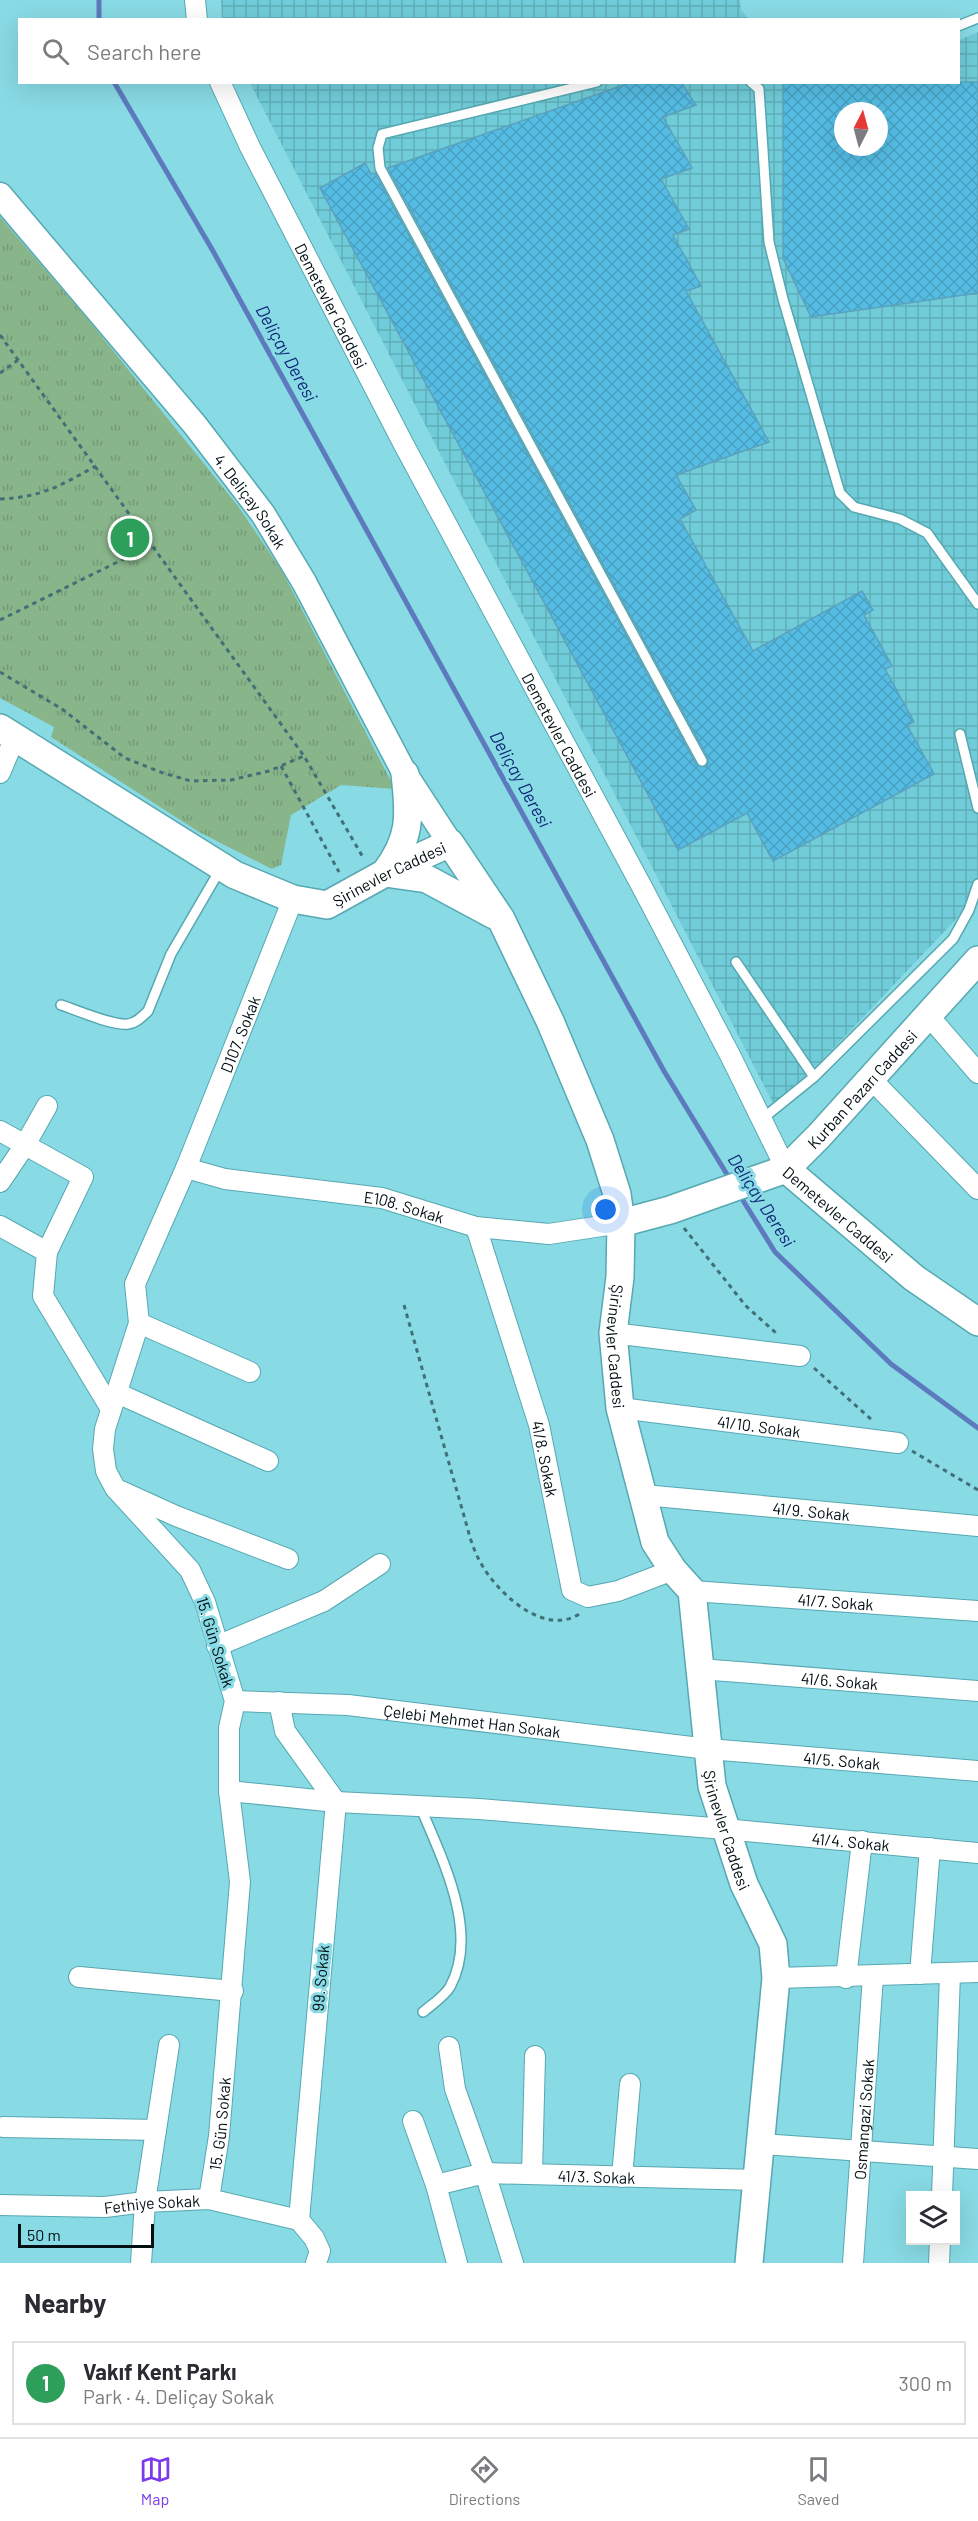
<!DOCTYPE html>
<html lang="en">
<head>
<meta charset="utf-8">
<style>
  body { margin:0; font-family:Barlow,sans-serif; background:#f2f2f3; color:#2b2b33 }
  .controls { position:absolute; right:18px; bottom:18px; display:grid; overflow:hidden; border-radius:0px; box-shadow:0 6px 24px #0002 }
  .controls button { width:54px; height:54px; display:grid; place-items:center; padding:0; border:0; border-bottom:2px solid #e1e1e2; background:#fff; color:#2b2b33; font:30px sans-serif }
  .compass { position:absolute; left:834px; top:102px; width:54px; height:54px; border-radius:50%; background:#fff; box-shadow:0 6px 24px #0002; rotate:6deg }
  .scale { position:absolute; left:18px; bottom:15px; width:136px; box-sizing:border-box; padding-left:6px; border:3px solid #000f12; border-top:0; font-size:16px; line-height:21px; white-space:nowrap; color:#000f12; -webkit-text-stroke:4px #88dae4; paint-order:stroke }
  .you { position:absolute; left:606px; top:1210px; width:21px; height:21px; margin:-15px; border:4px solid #fff; border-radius:50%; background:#1a73e8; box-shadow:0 0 0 9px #1a73e833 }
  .badge { display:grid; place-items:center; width:39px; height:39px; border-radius:50%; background:#7c3aed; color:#fff; font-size:20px; font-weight:700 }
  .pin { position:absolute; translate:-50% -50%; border:3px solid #fff; box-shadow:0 2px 6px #0006 }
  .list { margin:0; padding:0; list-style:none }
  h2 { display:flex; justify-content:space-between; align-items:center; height:78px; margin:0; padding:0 24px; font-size:26px }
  h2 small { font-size:20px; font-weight:400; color:#7c7c81 }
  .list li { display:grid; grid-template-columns:39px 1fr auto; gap:18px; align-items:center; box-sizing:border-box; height:84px; margin:0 12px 12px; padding:0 12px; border:2px solid #e1e1e2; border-radius:0px }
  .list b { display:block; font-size:22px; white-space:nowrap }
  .list p { margin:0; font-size:20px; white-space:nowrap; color:#7c7c81 }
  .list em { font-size:20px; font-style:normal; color:#7c7c81 }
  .icon { flex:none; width:33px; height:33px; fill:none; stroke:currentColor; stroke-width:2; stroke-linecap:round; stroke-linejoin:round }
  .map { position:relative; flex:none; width:978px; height:2263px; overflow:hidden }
  .search { position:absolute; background:#fff; box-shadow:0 6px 24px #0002; left:18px; right:18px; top:18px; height:66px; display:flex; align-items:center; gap:15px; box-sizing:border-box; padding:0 21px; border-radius:0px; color:#7c7c81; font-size:22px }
  .sheet { height:174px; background:#fff }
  nav { display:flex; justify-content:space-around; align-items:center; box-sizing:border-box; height:84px; border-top:2px solid #e1e1e2; background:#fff; font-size:16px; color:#7c7c81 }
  nav a { display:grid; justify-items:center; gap:3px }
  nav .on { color:#7c3aed }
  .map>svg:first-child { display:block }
  .industrial { fill:url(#industrial-grid); fill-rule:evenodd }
  .grass { fill:url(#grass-tufts) }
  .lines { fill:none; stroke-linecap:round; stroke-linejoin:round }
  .stream { stroke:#5d7abe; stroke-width:5 }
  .building { fill:url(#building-cross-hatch); stroke:#5ca1bc; stroke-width:1.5; fill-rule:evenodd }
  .service-casing { stroke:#56a8b1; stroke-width:12 }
  .minor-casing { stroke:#56a8b1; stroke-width:22 }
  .tertiary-casing { stroke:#56a8b1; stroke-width:27 }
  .secondary-casing { stroke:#56a8b1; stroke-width:30 }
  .path { stroke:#417077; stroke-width:3; stroke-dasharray:4.5 4.5; stroke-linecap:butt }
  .service { stroke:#fff; stroke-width:9 }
  .minor { stroke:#fff; stroke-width:20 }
  .tertiary { stroke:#fff; stroke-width:24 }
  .secondary { stroke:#fff; stroke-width:27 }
  .labels { text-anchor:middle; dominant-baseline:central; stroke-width:6; stroke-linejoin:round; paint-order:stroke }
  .street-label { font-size:16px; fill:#000f12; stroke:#88dae4 }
  .water-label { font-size:18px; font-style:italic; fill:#102979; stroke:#88dae4 }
</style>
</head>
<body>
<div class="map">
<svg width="978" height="2263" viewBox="0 0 978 2263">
  <defs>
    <pattern id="industrial-grid" width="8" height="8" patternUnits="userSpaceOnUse" patternTransform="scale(1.5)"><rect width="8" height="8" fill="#70ccd8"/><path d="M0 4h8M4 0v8" fill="none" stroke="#5faeb8"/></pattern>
    <pattern id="grass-tufts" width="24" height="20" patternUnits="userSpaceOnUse" patternTransform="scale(1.5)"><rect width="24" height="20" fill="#89b58b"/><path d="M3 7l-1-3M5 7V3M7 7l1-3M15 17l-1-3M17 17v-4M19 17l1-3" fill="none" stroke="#749a77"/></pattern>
    <pattern id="building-cross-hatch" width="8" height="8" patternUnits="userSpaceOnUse" patternTransform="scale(1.5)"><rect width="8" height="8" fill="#55bde4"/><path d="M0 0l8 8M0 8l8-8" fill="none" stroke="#48a1c3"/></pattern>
  </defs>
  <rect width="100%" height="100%" fill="#88dae4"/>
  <path class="industrial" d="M221,0H740L741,10L749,19L222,20Z
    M978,32V896L776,1109L250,83L958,82L959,40ZM843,111H879V147H843Z"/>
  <path class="grass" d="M0,217L86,317L238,506L282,571L395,789L341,785L291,815L281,865L272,869L199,832L51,737L54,727L0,698Z"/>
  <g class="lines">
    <path class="stream" d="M99,20V0
      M114,82L213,251L664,1071L731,1181
      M739,1194L775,1252L891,1364L978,1428"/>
  </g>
  <path class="building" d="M632,82H681L696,105L663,117L692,168L661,179L689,229L673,235L701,286L686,291L769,442L676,475L696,510L680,519L753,651L862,591L873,610L864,615L892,666L885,669L914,722L907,725L934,774L773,861L747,813L678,850L320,188L365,163L371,174L375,173L696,764L705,767L708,764V758L388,168Z
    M783,82H978V293L811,317L783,258ZM843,111H879V147H843Z"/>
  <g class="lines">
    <g class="service-casing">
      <path id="service" d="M958,26L978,18
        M597,82L382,134L378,148L380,168L702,761
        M751,82L759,89L769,242L783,299L840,493L854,507L900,519L927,533L978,604
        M960,734L978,808
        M736,962L814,1077
        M61,1005C77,1010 112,1026 128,1024C136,1023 142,1017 148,1011L171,954L221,868
        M762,1119L814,1077L953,939L969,910L978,884
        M420,1806C442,1859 480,1932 450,1987C444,1997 431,2005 423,2012"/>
    </g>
    <g class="minor-casing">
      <g id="minor">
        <path d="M195,0L197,20"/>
        <path id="s1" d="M220,82L250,147L404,445L642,887L731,1057L786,1169"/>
        <path d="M0,773L15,737"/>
        <path d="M928,1015L978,1073"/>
        <path d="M871,1079L978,1189"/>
        <path d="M0,1131L83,1177L47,1252"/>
        <path id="s2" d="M186,1168L225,1179L382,1198L476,1227L549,1234L621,1223"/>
        <path d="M0,1182L25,1145L47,1106"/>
        <path d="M0,1226L47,1252L43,1296L111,1409"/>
        <path id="s3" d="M476,1227L539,1425L572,1590L588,1597L618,1591L673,1570"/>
        <path d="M139,1323L250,1372"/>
        <path d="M613,1333L800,1356"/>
        <path d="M117,1393L268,1461"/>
        <path id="s4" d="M620,1408L898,1443"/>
        <path d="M121,1491L176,1516L288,1559"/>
        <path id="s5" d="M644,1495L978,1526"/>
        <path id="s6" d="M692,1591L978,1611"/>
        <path d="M217,1646L324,1601L380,1564"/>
        <path id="s7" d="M700,1669L978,1691"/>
        <path id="s8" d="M235,1701L348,1705L708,1749L978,1771"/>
        <path d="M279,1702L285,1731L336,1802L299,2220L314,2238L320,2251L316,2263"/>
        <path id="s9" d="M229,1791L336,1802L479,1809L725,1829L978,1853"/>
        <path d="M920,1974L930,1848"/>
        <path d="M79,1977L233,1991"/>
        <path d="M776,1978L978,1972"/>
        <path d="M846,1978L862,1841"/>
        <path d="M449,2047L455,2089L485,2173L513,2263"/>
        <path d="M413,2121L436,2185L457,2263"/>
        <path d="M3,2127L156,2130"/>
        <path d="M761,2144L978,2159"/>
        <path d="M532,2174L535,2056"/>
        <path d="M622,2177L630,2084"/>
        <path id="s10" d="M436,2185L485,2173L757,2180"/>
        <path d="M942,2196L950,1974"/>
        <path id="s11" d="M209,2199L219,2136L240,1882L229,1791V1728L235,1701L205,1602L190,1570L115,1488L106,1471L103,1449L105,1429L139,1323L135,1284L186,1168L293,899"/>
        <path id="s12" d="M0,2205L105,2207L145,2202L209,2199L299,2220"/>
        <path d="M141,2263L145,2202L169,2045"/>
        <path id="s13" d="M853,2263L873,1976"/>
        <path d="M939,2263L940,2240"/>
      </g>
    </g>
    <g class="tertiary-casing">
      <g id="tertiary">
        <path id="s14" d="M0,195L195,425L263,514L304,582L405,774L450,843"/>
      </g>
    </g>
    <g class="secondary-casing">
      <g id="secondary">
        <path id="s15" d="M0,728L235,875L293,899L327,905L385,873L450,843L501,919L550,1021L600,1140L617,1194L621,1223L620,1277L613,1333L620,1408L655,1542L673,1570L692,1591L712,1786L744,1884L773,1944L776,1978L749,2263"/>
        <path d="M385,873L427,879L494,915"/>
        <path d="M385,873C411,838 410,817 405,774"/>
        <path id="s16" d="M786,1169L914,1278L978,1322"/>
        <path id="s17" d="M621,1223L670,1210L786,1169L819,1136L978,960"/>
      </g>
    </g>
    <path class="path" d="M0,335L304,756L364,859
      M0,373L18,360
      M0,499C43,497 59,486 96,466
      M0,620L152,545
      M0,672L62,709L125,758L163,773L191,781L231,780L269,771L304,756
      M281,766L339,872
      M684,1228L745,1305L776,1333
      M404,1305L468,1530C472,1546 478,1560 487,1573C506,1600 548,1636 581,1613
      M814,1368L872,1420
      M912,1451L978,1490"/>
    <use href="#service" class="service"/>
    <use href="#minor" class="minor"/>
    <use href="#tertiary" class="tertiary"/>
    <use href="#secondary" class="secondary"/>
  </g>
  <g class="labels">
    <g class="street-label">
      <text stroke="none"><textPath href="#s1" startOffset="250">Demetevler Caddesi</textPath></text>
      <text stroke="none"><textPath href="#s14" startOffset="396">4. Deliçay Sokak</textPath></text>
      <text stroke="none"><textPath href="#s1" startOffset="736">Demetevler Caddesi</textPath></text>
      <text stroke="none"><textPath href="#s15" startOffset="444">Şirinevler Caddesi</textPath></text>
      <text stroke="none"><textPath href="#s11" startOffset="1234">D107. Sokak</textPath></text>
      <text stroke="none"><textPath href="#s17" startOffset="284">Kurban Pazarı Caddesi</textPath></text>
      <text stroke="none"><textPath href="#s2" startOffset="222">E108. Sokak</textPath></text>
      <text stroke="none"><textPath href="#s16" startOffset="69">Demetevler Caddesi</textPath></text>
      <text stroke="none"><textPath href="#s15" startOffset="1056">Şirinevler Caddesi</textPath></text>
      <text stroke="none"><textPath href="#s4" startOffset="140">41/10. Sokak</textPath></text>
      <text stroke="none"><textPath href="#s3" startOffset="242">41/8. Sokak</textPath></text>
      <text stroke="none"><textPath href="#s5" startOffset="168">41/9. Sokak</textPath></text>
      <text stroke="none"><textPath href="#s6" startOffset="144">41/7. Sokak</textPath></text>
      <text transform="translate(216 1642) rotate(73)">15. Gün Sokak</text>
      <text stroke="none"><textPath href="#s7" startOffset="140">41/6. Sokak</textPath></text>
      <text stroke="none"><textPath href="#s8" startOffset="238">Çelebi Mehmet Han Sokak</textPath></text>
      <text stroke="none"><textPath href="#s8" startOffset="610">41/5. Sokak</textPath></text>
      <text stroke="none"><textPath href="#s15" startOffset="1560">Şirinevler Caddesi</textPath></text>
      <text stroke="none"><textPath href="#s9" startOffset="624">41/4. Sokak</textPath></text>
      <text transform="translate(320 1978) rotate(-85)">99. Sokak</text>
      <text stroke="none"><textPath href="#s13" startOffset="144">Osmangazi Sokak</textPath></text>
      <text stroke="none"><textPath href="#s11" startOffset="76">15. Gün Sokak</textPath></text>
      <text stroke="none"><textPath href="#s10" startOffset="162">41/3. Sokak</textPath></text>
      <text stroke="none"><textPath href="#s12" startOffset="152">Fethiye Sokak</textPath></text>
    </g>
    <g class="water-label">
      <text transform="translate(287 353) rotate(61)">Deliçay Deresi</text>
      <text transform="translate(521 779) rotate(61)">Deliçay Deresi</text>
      <text transform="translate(762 1200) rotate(57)">Deliçay Deresi</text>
    </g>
  </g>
</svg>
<div class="controls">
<button><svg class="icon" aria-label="layers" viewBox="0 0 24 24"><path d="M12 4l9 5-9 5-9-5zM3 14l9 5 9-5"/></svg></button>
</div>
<svg class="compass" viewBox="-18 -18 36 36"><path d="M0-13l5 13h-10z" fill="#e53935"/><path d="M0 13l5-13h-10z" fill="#7c7c81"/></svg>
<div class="scale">50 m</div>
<div class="you"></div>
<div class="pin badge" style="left:130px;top:538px;background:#2e9e5b">1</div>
<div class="search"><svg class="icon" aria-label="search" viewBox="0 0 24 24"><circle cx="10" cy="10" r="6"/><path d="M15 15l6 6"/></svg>Search here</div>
</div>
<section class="sheet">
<h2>Nearby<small></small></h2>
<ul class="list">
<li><span class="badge" style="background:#2e9e5b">1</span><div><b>Vakıf Kent Parkı</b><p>Park · 4. Deliçay Sokak</p></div><em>300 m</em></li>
</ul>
</section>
<nav>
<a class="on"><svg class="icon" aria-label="map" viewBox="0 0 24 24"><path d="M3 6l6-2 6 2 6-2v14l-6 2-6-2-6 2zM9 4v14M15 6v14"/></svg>Map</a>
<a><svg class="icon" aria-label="directions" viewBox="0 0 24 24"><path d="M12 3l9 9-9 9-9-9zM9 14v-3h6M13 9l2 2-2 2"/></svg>Directions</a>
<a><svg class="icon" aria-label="saved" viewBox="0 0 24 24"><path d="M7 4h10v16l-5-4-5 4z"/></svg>Saved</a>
</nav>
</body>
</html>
